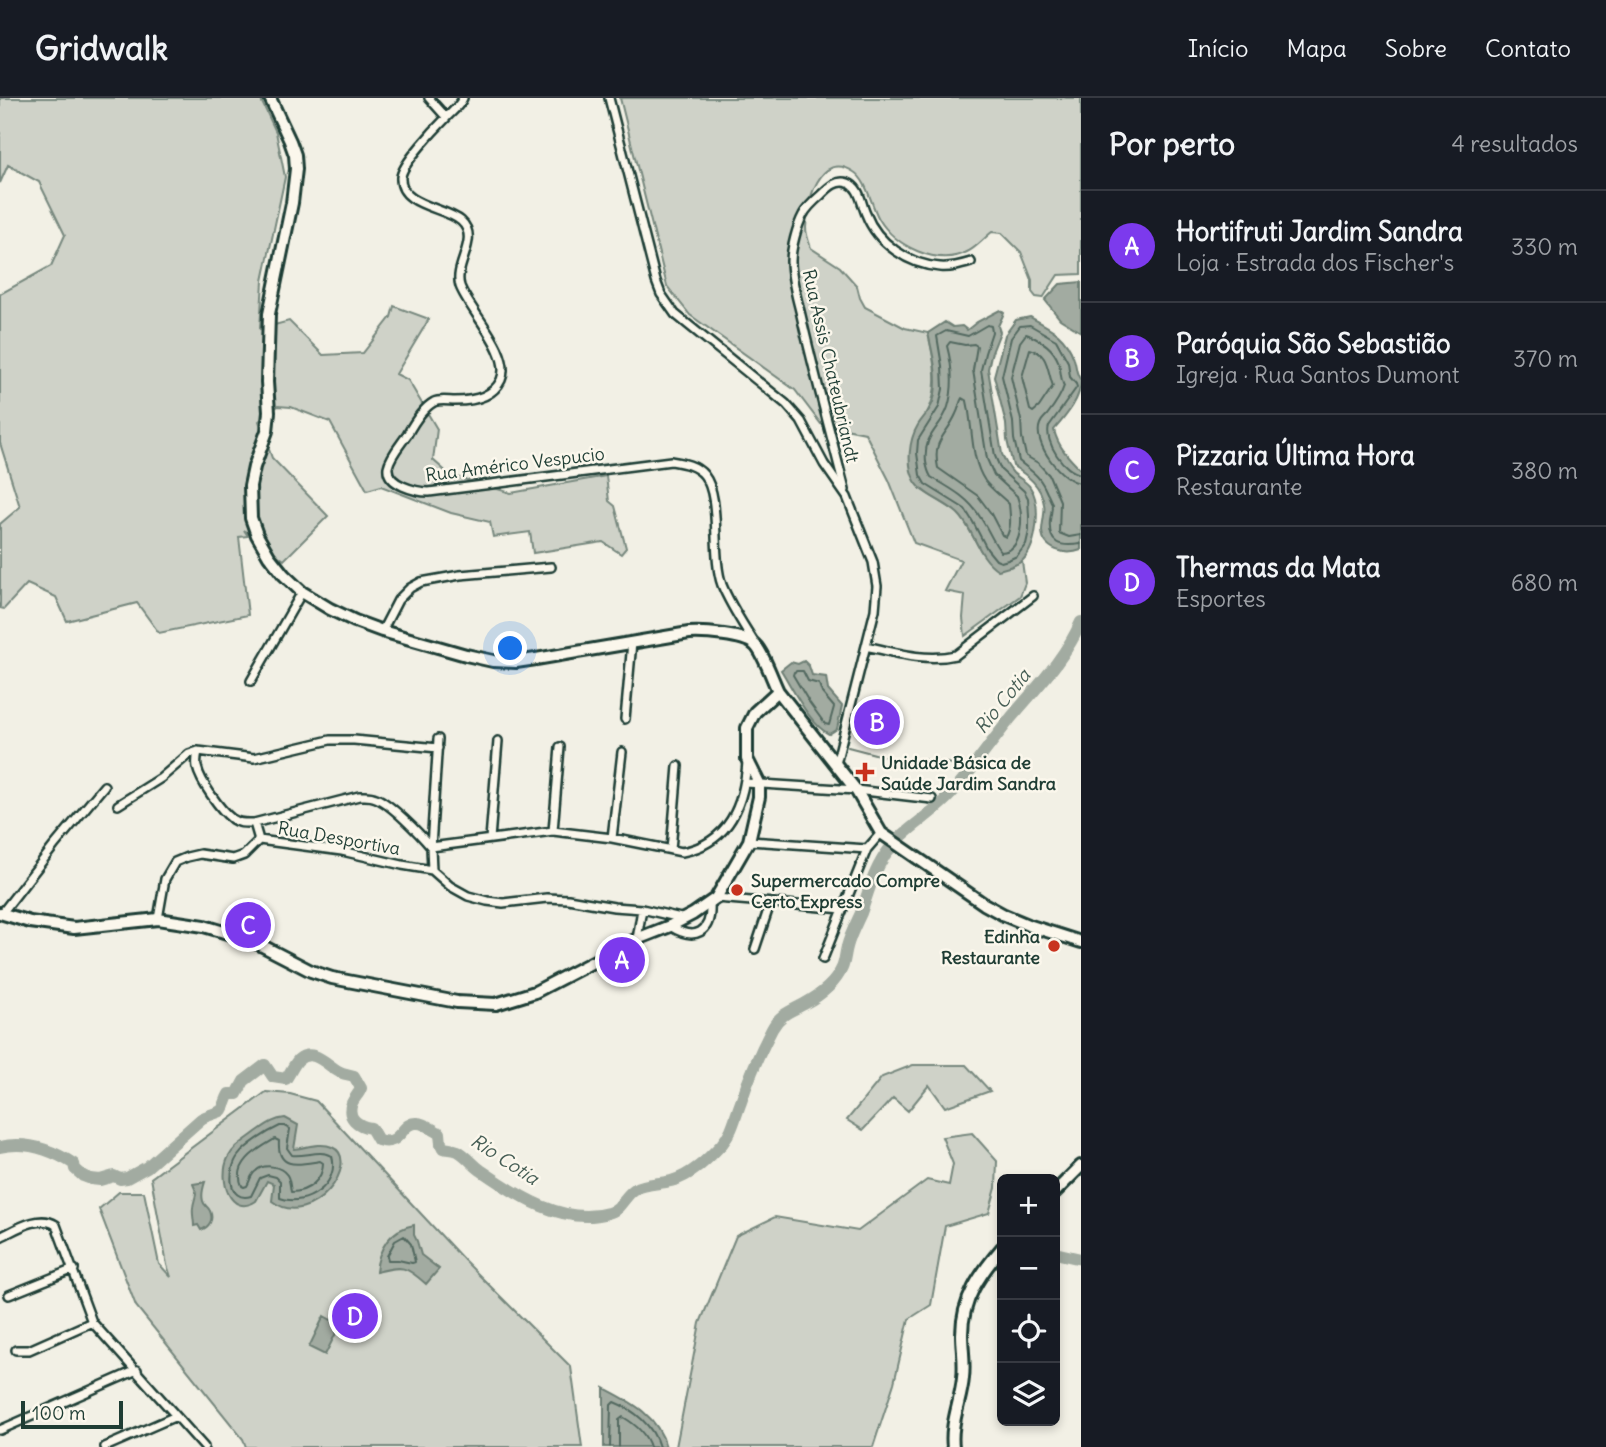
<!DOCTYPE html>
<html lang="pt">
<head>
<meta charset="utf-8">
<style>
  body { margin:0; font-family:Delius,sans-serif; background:#242831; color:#f1f3f6 }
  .controls { position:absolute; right:21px; bottom:21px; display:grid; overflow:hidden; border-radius:10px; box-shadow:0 4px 10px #0003 }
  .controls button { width:63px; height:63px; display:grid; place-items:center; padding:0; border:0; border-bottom:2px solid #363941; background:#171b24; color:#f1f3f6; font:35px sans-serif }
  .scale { position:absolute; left:21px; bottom:18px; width:102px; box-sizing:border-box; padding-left:7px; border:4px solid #1f3d34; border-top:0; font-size:19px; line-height:24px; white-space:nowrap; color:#1f3d34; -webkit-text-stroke:5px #fbf7ec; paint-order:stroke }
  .you { position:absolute; left:511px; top:551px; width:24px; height:24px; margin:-18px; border:5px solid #fff; border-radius:50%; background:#1a73e8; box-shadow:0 0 0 10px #1a73e833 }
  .badge { display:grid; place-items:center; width:46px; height:46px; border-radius:50%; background:#7c3aed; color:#fff; font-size:23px; font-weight:700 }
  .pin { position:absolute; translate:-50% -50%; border:4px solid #fff; box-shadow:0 2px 7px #0006 }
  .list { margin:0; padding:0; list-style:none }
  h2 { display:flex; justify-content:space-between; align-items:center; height:91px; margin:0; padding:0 28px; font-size:30px }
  h2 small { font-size:23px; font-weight:400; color:#9ea1a6 }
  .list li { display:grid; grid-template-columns:46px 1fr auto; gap:21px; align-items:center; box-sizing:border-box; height:112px; padding:0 28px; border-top:2px solid #363941 }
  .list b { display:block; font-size:26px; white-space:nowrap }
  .list p { margin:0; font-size:23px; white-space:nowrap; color:#9ea1a6 }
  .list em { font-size:23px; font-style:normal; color:#9ea1a6 }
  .icon { flex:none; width:38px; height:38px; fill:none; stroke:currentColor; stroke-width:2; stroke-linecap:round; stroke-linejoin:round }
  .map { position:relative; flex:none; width:1081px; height:1349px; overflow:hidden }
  header { display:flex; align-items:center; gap:42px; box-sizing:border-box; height:98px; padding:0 35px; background:#171b24; border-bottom:2px solid #363941 }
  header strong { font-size:33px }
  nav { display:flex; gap:38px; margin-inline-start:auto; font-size:24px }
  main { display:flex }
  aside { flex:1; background:#171b24 }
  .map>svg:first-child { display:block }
  .green { fill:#cfd2c8; stroke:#77887e; stroke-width:2 }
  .water { fill:#a2aba1; stroke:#6e7f75; stroke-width:2 }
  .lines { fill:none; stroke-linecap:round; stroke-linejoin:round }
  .shore { stroke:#536960; stroke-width:2 }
  .stream { stroke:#6e7f75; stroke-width:2 }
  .river { stroke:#a2aba1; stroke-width:12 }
  .street-casing { stroke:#1f3d34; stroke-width:12 }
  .secondary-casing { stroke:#1f3d34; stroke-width:16 }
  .street { stroke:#fbf7ec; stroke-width:7 }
  .secondary { stroke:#fbf7ec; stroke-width:10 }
  .poi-dot { fill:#c8321e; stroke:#fbf7ec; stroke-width:2.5 }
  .labels { text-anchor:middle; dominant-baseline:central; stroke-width:5; stroke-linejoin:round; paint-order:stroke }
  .street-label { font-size:18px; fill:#1f3d34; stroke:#fbf7ec }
  .poi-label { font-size:18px; font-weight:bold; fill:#1f3d34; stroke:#fbf7ec; text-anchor:start }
  .water-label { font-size:19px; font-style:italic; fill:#465e55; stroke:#fbf7ec }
</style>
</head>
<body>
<header>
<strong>Gridwalk</strong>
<nav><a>Início</a><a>Mapa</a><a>Sobre</a><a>Contato</a></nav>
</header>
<main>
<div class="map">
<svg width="1081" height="1349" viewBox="0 0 1081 1349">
  <rect width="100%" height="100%" fill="#f2f0e5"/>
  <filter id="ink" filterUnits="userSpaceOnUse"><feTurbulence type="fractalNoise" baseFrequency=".0143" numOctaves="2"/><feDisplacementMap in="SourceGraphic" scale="14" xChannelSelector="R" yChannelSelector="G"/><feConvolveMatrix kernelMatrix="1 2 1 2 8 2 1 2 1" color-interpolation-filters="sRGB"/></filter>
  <g filter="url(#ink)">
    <path class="green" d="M0,0H260L276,34L285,79L263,183L260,231L289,223L323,257L363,255L391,219L394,208L429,221L396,276L408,282L437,331L433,362L450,377L511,395L606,378L609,403L615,408L626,450L621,456L603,444L533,455L530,434L493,439L490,424L451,415L381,388L367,392L330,324L291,309L278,308L259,323L272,360L328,418L284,462L244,432L248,438L239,439L248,517L159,535L137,505L67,523L56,499L27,486L4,511L0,510V426L20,409L0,345V196L51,168L65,137L39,84L8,67L0,85Z
      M620,0H1081V176L1058,177L1043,200L1036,199L1032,194V182L1021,154L1002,135L992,134C984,140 976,150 967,154C937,169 895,148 879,121C871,107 867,82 854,74C820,51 806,105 806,130C806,136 809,144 811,150L840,169L857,188L860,200L865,209L905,230L928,235C934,261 941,290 927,315L920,391L960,416L967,427L981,453L1010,469L1022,463L1025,485L1020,498L965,538L963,520L965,497L945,493L961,462L914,445L889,382L865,335L821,326L795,292L690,217L667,188Z
      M913,967H966L990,993L945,1009L929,987L908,1013L893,1000L863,1032L847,1022L882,979Z
      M266,994L290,996L316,1003L464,1162L571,1269L582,1349H246L243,1341L136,1208L99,1111L119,1094H144L159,1166L171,1179L167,1167L151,1080Z
      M972,1035L997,1063L996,1090L989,1115L945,1128L931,1207L909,1221L894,1285L873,1349H676L700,1225L736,1138L775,1119L858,1133L927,1082L949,1087L953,1066L942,1039Z"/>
    <path class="water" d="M1081,184V234L1060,221L1045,202L1060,186Z
      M1000,212L1004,215L998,228L1000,234L991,257L988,271L1002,356C1005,364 1008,369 1013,375C1018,380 1026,383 1030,389C1042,406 1037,448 1023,462C1016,468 1006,470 998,472C979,460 975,436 961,419C949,404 925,400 915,383C906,367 909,342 918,327C923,319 930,313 933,304C940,282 933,257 928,235L945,224L953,229L962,228L967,232L977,224Z
      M1030,219C1051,230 1066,237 1074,261C1077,269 1075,275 1081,282C1081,301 1066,318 1054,332C1058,349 1069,360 1081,372V452C1066,458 1043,452 1042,433C1042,424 1046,414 1044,406C1041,387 1028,378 1013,368L1007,342L1006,326L994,278L1005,237L1016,222Z
      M804,563L809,568L812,577L826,579L828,592L842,608L837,631L829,636C810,627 793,591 781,572L791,564L798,566Z
      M285,1020L298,1027L294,1051C305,1050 321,1044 332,1049C363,1062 312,1134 272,1103L274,1086L267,1083L256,1103C230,1120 218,1081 228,1060C234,1048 246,1042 256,1034C265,1028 273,1021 285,1020Z
      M205,1084C203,1090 201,1097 203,1103C204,1108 208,1108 210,1113C214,1122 209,1129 201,1132L198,1127L194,1128C194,1122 192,1115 193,1110C194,1098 199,1098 193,1086Z
      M414,1127V1137L417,1143L421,1157L439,1171L426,1186C405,1168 403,1167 376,1174C378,1151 390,1131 414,1127Z
      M324,1218L340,1227L325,1257L309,1249Z
      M604,1290C631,1304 658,1317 666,1349H604Z"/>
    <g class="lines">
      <path class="shore" d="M987,227L991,228L992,234L985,255L981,272L995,358L1001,372L1024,393L1028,400L1029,418V433L1026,446L1017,458L1008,462L1001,464L996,462L987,451L973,424L965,411L925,386L920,377L917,355L918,342L939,309L943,291L942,268L937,238L946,233L968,238Z
        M950,244L965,247L974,246L977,248L973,272L987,361L994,377L1017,398C1024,415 1024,453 1001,454C992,443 988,430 980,419C969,400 950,390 931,379C928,374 927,370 926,364C923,335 941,331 948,309C954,289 952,267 947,248Z
        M1030,251C1049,255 1047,273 1053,288L1039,309L1033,314L1030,312L1022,279Z
        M962,300L967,303C973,328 970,361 985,383C992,392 1001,398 1009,406C1010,417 1012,430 1006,439L1002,437L990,414L978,398L938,370C932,341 946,339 956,316C959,311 959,305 962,300Z
        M1081,376C1064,374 1044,344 1049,328L1077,289L1076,286L1070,279L1068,264L1056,242L1030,227L1020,228L1011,240L1002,278L1013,324L1014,341L1019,363C1033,375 1039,376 1047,395C1048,396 1051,404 1052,405C1052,410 1051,417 1050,422C1048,447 1060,449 1081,446
        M1081,385C1062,384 1032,345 1040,326C1042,321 1044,320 1047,317C1054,308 1061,298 1064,288C1060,280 1061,273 1059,265C1053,249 1043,244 1029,237L1026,236L1020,244L1011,279L1021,322L1022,340L1026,358L1038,365L1049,377L1060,403L1059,435L1069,439L1081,437
        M797,573H803L808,583L819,586L822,595L834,609L829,627L825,626L809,604L793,577L794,574Z
        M280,1028H284L290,1031L287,1050L292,1057C305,1059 320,1051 332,1058C340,1086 306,1110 280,1100V1083L276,1079L268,1077L260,1080L251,1098C227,1105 228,1071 238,1058C246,1047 267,1034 280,1028Z
        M275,1041L279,1043C277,1073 300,1066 320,1063L323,1065C323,1082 308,1094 291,1094C290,1089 290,1082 287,1077C281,1068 264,1065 256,1073C251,1076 250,1083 247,1088L244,1089L242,1088C232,1065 258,1051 275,1041Z
        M404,1138L411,1146L415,1164L412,1165L398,1162H388L387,1158L395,1143Z
        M610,1349L611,1307L614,1304C634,1312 653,1327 659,1349
        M619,1349V1322L623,1319C635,1326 646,1335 650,1349"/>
      <path class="stream" d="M848,649L898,662L910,663L920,661L967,668L969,673"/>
      <path class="river" d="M0,1049C26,1043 52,1052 74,1066L75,1071L83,1078L91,1081L100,1082L114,1078L120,1081L127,1080L147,1069L201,1021C207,1017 219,1015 222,1012C225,1007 226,1001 229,996H237L244,983L265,967L273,979L286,981C290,975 293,968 298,962C312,949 326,966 338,973C343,976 348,976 354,978L361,990C359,996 354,1000 352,1005C346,1020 358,1028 371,1030L378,1042C402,1050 400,1023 418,1025C424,1025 433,1032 440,1035L441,1046L443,1050C448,1051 453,1051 458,1053C467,1058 474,1068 482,1073C518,1098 564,1128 608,1115C621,1112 624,1098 635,1091C646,1085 659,1086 671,1083C691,1078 708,1061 722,1046C733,1033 735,1019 741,1004C749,979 760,954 772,931C780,916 791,913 804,906C819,898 835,886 842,870C845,863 845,856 847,849C850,837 856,826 861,815C868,795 873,775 885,757C902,732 931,718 951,696C972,672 990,646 1010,621C1036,590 1065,561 1081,524
        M1055,1155L1081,1161"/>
      <g class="street-casing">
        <path id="street" d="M429,0L446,19
          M463,0C459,9 452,13 446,20C436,30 402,66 401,79C399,108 445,109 461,123C481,141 453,167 460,188C469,213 513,255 501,282C493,299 472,303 455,303C449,303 440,301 434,304C423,310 413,326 407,337C401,346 390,358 388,369C386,387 417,394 429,394L671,363C683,365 696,367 704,377C722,399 711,457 722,487C730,507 743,526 754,544
          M609,0L656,183L661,196L675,216L786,306L801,323L824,366L847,399L873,464L877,488L875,512L836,666
          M845,392C831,337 816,282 803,226C799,206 791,184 791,163C791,151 797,128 803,117C807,109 814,103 821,97C828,90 836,81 848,85C860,89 861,105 866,116C877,145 909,167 940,169C951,170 961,167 971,164
          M382,533L398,502L410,490L421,484L460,477L551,469
          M866,548C896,555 927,564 956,557L1033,498
          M251,583L302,494
          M625,621L632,544
          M438,641L431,749L432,772L450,788L468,798L487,803L503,805L547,800L568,801L614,809L642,811L681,820
          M198,653C197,658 196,664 197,669C200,683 220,712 232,721C239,726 246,725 254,725L359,698C365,698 370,697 376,700C391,706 420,736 431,749L553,733L612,740L682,754C729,745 744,707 747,664
          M746,685L856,692L932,701
          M118,707L161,680L189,656L198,653L254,660L330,642H354L438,650
          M254,725L259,742L342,753L402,767L432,772
          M553,733L560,649
          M612,740L622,654
          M490,741L498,643
          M749,743L867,751
          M671,752L678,668
          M716,800L843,811
          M2,815L54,748L104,688
          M158,821L165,781L175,764L187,759L200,756L233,761L244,757L259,742
          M670,828C695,844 712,835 710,805
          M637,841L642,811
          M755,851L770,806
          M823,861L867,751L881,735
          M0,1139C17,1131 39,1116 56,1127L92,1224L204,1349
          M9,1197L74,1171
          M16,1252H29L92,1224
          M0,1332L137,1272
          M105,1349L176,1318"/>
      </g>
      <g class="secondary-casing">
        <path id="secondary" d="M270,0L290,43L295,57L296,71L292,105L269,216L267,284L269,314L267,333L254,369L250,388L251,420L257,437L269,458L284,477L302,494L330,511L355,523L382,533L466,557L493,563L516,564L536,561L689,535C703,534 745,537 755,547C763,554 773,583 778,593
          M0,815L30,824L74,830L158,821L204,828L251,842L311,873L332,880L457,904L496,906L535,894L637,841L670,828L693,816L716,800L749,743L759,699V685L747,661V630L755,614L778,593L856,692L881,735L984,806L1004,817L1028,827L1081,844
          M1055,1094L1081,1068
          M953,1349C950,1325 961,1303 963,1280C965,1265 962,1251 962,1236C962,1201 980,1176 1002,1150"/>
      </g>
      <use href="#street" class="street"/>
      <use href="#secondary" class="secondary"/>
    </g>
  </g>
  <g class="poi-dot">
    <path d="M861.5 663.5h7v7h7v7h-7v7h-7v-7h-7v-7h7z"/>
    <circle cx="737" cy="792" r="7"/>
    <circle cx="1054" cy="848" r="7"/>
  </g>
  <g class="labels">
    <g class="street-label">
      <text transform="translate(831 268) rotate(77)">Rua Assis Chateubriandt</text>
      <text transform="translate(515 366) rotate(-7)">Rua Américo Vespucio</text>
      <text transform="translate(339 740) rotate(10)">Rua Desportiva</text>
    </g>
    <g class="poi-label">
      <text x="881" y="664">Unidade Básica de<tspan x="881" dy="21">Saúde Jardim Sandra</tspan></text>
      <text x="751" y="782">Supermercado Compre<tspan x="751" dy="21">Certo Express</tspan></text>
      <text x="1040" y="838" text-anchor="end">Edinha<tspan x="1040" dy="21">Restaurante</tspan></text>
    </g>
    <g class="water-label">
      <text transform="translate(1002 603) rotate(-51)">Rio Cotia</text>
      <text transform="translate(505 1061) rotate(33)">Rio Cotia</text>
    </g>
  </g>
</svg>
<div class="controls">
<button>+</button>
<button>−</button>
<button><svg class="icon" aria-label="locate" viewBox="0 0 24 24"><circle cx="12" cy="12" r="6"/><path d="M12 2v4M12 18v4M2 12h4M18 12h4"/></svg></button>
<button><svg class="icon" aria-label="layers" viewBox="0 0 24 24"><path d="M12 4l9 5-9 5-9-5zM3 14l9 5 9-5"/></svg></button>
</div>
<div class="scale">100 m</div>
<div class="you"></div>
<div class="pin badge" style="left:622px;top:862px">A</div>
<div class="pin badge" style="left:877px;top:624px">B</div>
<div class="pin badge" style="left:248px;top:827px">C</div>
<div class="pin badge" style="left:355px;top:1218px">D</div>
</div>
<aside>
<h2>Por perto<small>4 resultados</small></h2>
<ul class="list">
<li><span class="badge">A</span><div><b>Hortifruti Jardim Sandra</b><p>Loja · Estrada dos Fischer's</p></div><em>330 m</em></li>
<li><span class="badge">B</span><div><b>Paróquia São Sebastião</b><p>Igreja · Rua Santos Dumont</p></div><em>370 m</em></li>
<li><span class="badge">C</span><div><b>Pizzaria Última Hora</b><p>Restaurante</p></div><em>380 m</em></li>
<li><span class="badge">D</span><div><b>Thermas da Mata</b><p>Esportes</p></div><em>680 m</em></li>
</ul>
</aside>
</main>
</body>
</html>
